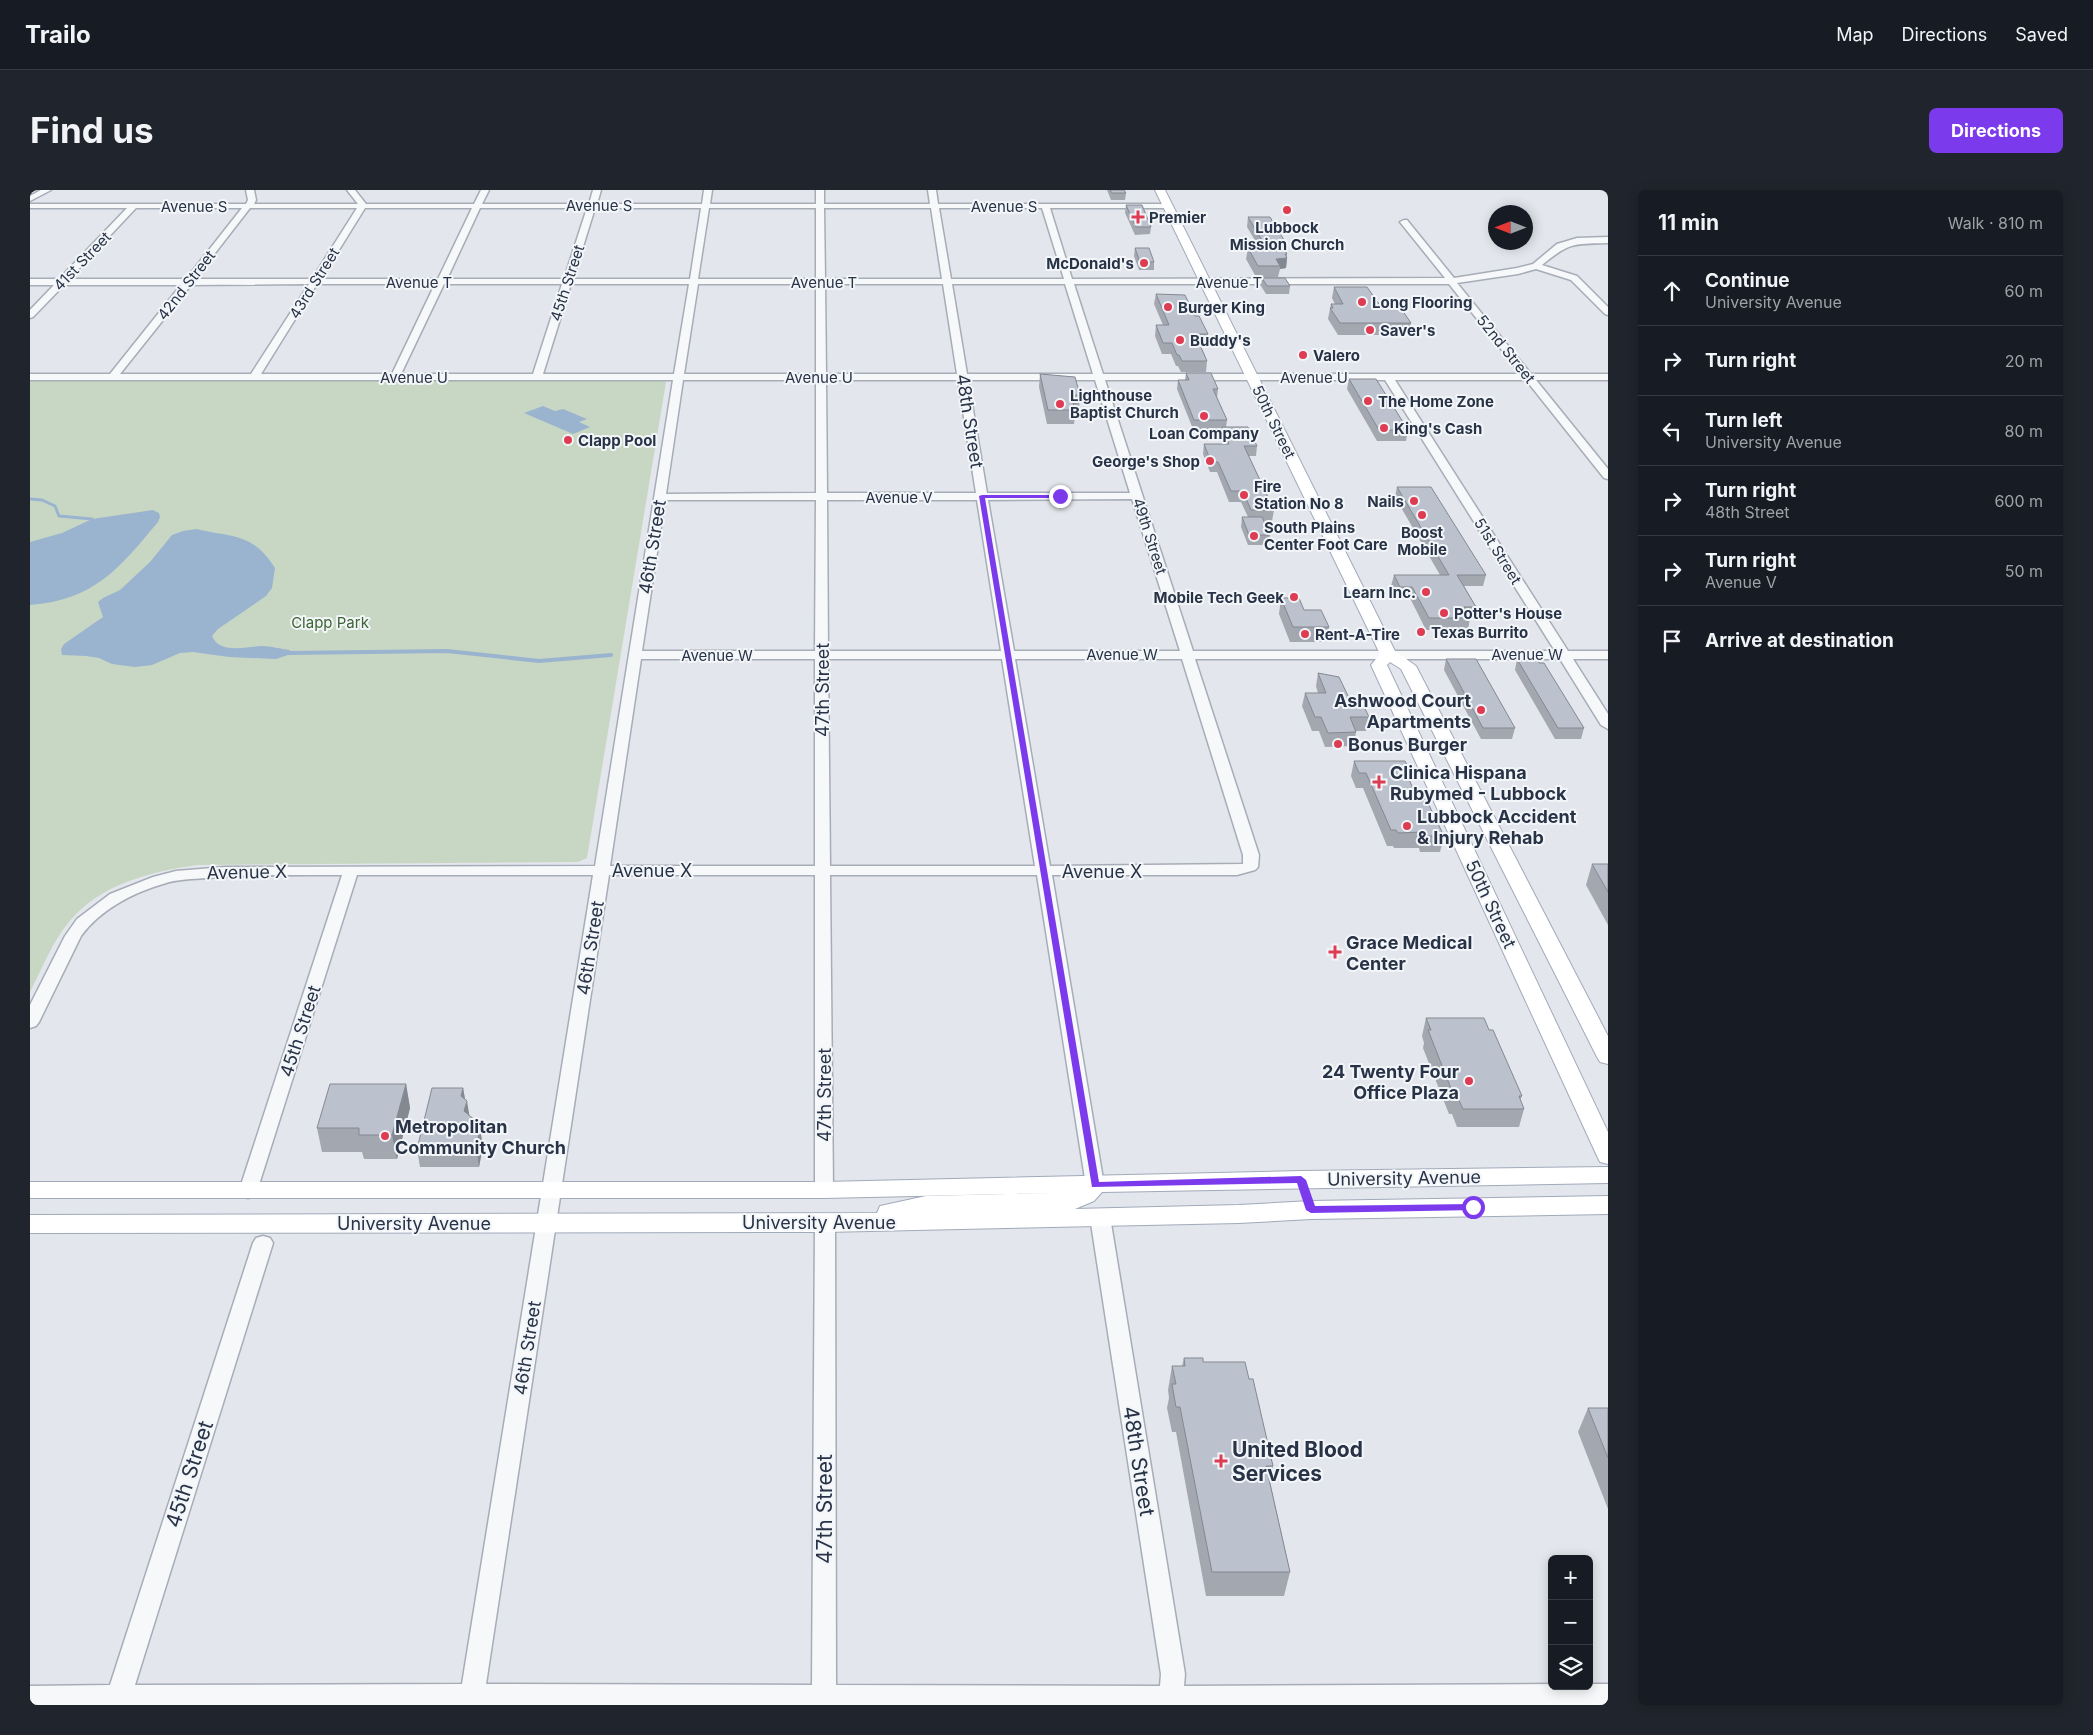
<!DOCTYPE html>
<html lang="en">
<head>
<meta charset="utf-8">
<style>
  body { margin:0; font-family:Inter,sans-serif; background:#20242c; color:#f1f3f6 }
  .controls { position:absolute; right:15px; bottom:15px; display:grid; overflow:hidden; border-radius:8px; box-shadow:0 2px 12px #0003 }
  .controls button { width:45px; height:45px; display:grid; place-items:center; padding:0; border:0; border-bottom:1px solid #363941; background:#171b24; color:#f1f3f6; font:25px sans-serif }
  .compass { position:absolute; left:1458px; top:15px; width:45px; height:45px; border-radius:50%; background:#171b24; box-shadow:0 2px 12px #0003; rotate:270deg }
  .stop { position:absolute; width:15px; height:15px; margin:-11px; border:4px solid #7c3aed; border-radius:50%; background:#fff }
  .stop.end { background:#7c3aed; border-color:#fff; box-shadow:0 1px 5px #0008 }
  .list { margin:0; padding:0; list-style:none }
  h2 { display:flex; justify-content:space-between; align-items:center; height:65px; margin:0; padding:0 20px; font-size:21px }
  h2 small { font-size:16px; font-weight:400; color:#9ea1a6 }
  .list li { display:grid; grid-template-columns:32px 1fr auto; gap:15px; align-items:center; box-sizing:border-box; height:70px; padding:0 20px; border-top:1px solid #363941 }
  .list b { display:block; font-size:19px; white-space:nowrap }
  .list p { margin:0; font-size:16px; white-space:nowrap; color:#9ea1a6 }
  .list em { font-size:16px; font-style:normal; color:#9ea1a6 }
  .icon { flex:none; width:28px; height:28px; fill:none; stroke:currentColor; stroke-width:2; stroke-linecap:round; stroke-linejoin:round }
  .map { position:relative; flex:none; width:1578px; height:1515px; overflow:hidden; border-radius:8px }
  header { display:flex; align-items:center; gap:30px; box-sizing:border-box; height:70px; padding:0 25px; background:#171b24; border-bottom:1px solid #363941 }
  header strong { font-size:24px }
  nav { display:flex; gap:28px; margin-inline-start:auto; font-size:18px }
  .intro { display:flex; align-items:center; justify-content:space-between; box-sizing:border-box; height:120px; padding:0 30px }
  h1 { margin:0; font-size:35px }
  .button { padding:12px 22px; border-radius:8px; background:#7c3aed; color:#fff; font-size:18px; font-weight:700 }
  main { display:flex; gap:30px; padding:0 30px }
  aside { flex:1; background:#171b24; border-radius:8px; box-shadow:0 2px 12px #0003 }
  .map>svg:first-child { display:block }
  .green { fill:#c8d7c3 }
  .water { fill:#9ab4d0 }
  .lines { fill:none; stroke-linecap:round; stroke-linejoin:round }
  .stream-far1 { stroke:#9ab4d0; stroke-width:3 }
  .stream { stroke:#9ab4d0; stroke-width:4 }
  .minor-casing { stroke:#a7adb7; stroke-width:3 }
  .major-casing { stroke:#a1aaba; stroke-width:2 }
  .minor { fill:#f6f8fa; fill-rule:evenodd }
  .major { fill:#fff; fill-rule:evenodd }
  .wall { fill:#a2a7b0 }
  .shaded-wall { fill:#848890 }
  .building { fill:#bcc2cd; stroke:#848890 }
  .route { fill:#7c3aed }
  .poi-dot { fill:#dd3c52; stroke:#f3f6f9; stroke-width:2 }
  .labels { text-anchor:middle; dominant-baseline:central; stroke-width:4; stroke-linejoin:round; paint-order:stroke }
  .far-street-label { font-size:15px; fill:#283347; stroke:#f3f6f9 }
  .far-poi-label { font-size:15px; font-weight:bold; fill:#283347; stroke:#f3f6f9; text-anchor:start }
  .far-park-label { font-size:15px; fill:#3c6434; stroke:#f3f6f9 }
  .street-label { font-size:18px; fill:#283347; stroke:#f3f6f9 }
  .poi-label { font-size:18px; font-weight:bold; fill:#283347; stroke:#f3f6f9; text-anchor:start }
  .near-poi-label { font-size:21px; font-weight:bold; fill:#283347; stroke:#f3f6f9; text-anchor:start }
  .near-street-label { font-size:21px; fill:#283347; stroke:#f3f6f9 }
</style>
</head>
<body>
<header>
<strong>Trailo</strong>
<nav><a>Map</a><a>Directions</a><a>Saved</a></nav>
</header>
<div class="intro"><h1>Find us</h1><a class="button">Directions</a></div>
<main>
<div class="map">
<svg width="1578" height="1515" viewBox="0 0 1578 1515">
  <rect width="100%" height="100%" fill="#e3e6ec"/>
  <path class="green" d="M632,190L636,192L557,668L548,672L168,675C123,681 69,694 39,732C22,752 12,779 0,802V191Z"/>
  <path class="water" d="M513,216L525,221L533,219L557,229L549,232L560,237L543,244L494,223Z
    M123,320L129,323L130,327L128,332C89,379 64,410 0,415V352L32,343L62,329Z
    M167,339C203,348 222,342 245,378L242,398L236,406L188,439L182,446C189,464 217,457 232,456C241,456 251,459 260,460L258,465L246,469L199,467L163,462L150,463L122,475L105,477L82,474L69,468L56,466L32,465L31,459L34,454L73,427L68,412L73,408L90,400L120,372L142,345L153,341Z"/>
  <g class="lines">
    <path class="stream-far1" d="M0,309L12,310L25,316L29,326L62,329"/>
    <path class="stream" d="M258,463L417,461L509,471L581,465"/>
    <g class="minor-casing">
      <path id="minor" d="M11,0H21L0,11V6Z
        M216,0H224L226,10L224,14H328L317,0H325L336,14H444L451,0H459L452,14H559L563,0H571L567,14H672L674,0H682L680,14H786V0H794V14H900L898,0H906L908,14H1140L1141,16L1137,18H1020L1042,89L1415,88L1370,32L1374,30H1377L1424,88L1487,78L1503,74L1527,54L1547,48L1578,47V53C1543,54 1540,52 1512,75L1547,86L1578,117V125L1575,124L1541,90L1506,79L1488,84L1427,93L1501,184H1578V190H1506L1578,279V289L1574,288L1496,190H1365L1538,461H1578V469H1543L1578,524V539L1571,535L1530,469H1165L1229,665L1228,677L1225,680L1207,685H1022L1074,995L1072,1000L1065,1002L1058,1000L1056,995L1007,685H800L803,1000L801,1005L794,1007L787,1005L785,1000V685H579L456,1494L782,1495L785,1033L788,1028L795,1026L802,1028L805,1033L806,1495L1130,1496L1131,1484L1060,1027L1063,1022L1070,1020L1077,1022L1080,1027L1155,1484L1154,1496L1522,1494V1496H1559V1494H1578V1515H0V1496L80,1495L223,1053L226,1048L233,1046L240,1048L243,1053L105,1495L432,1494L563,685H327L227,1001L225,1006L218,1008L211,1006L209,1001L312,685C267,685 222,684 178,688C163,689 147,689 133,694C102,703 70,720 51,746L9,832L6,836L0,838V815L35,746L47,729L80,704L123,687L146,681L195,677L565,676L643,190H0V184H80L151,95H34L3,127L0,128V120L24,95H0V89H29L97,18H0V14H216L218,10ZM106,18H212L156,89H39ZM220,18H327L282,89H165ZM335,18H442L408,89H291ZM450,18H557L534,89H417ZM565,18H671L660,89H543ZM679,18H786V89H668ZM794,18H901L912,89H795ZM909,18H1012L1034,89H921ZM279,94L221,184H90L161,95ZM287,94H405L362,184H231ZM414,94H532L503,184H371ZM541,94H659L644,184H513ZM668,94H786V184H654ZM795,94H913L927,184H796ZM922,94H1035L1063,184H937ZM1044,94H1419L1491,184H1073ZM653,190H786V303L636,304ZM796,190H928L946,303H797ZM938,190H1065L1100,303H957ZM1075,190H1355L1525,461H1163ZM1102,309L1150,461H984L958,310ZM635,310H786L785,461H612ZM797,310H947L971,461H798ZM611,469H785V676H580ZM798,469H972L1005,676H800ZM985,469H1152L1213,665V674L1020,676Z"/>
    </g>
    <g class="major-casing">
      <path id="major" d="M1125,0H1135L1365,461L1386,476L1578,846V874L1570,872L1567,867L1371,479L1360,472L1357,475L1578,942V974L1570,972L1567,966L1341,475L1350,464Z
        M1578,977V993L1072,1002L1064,1011L1045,1019L1209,1015L1281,1011L1578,1006V1024L1281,1029L1209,1033L795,1042L0,1043V1025L847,1023L850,1016L896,1006L1025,1003L794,1008H0V992H794L1271,981Z"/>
    </g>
    <use href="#minor" class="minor"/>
    <use href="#major" class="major"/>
  </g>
  <path class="wall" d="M1077,0H1094L1096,3L1095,10H1081Z
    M1096,15L1121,37L1120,44L1105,45L1095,23Z
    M1218,27L1254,50L1253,58L1257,64V68L1256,78L1250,79L1248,87H1226L1216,69L1218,58L1229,57L1217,37Z
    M1105,58L1124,72V80H1109L1104,66Z
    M1232,88L1260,96L1259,104H1236L1231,96Z
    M1304,97L1349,114L1381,133L1379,145H1308L1298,129L1301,114H1305L1302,108Z
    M1126,104L1165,126L1178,144L1176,155H1170L1177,171L1176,182H1151L1148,176H1146L1141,164H1132L1125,146L1126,135H1133L1124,114Z
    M1156,183L1188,199L1187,208L1197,230L1196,237L1227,256L1226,266H1219L1244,320L1242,331H1234L1240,345L1238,355H1218L1211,337L1212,327H1218L1211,312H1199L1187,282H1180L1173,264L1174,254H1193L1190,247L1191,239H1163L1147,199L1148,190H1155Z
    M1010,184L1050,205L1049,219H1046L1044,234H1017L1009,197Z
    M1319,189L1378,240L1376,251H1347L1317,199Z
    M1367,297L1456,385L1453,396H1434L1446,417L1443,428H1440L1438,440H1396L1380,408H1367L1361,396L1364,385H1410L1365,307Z
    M1251,408L1274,420L1299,437L1296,452H1260L1249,424Z
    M1416,469L1485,538L1482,549H1451L1414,480Z
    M1487,469L1554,538L1551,549H1525L1485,480Z
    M1288,483L1339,527L1336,541H1326V542L1324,556L1295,557L1289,541H1282L1272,516L1275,503H1288L1286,496Z
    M1324,571L1381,583L1379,591L1388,609L1414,646L1410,662H1390L1389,658H1364L1363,656H1357L1333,598H1326L1321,586Z
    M1562,674H1578V735L1556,695Z
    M1396,828L1459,840L1492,906L1490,910L1494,919L1489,937H1427L1422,924H1419L1393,858L1394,853L1392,846Z
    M376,894L380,918L367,969H334L332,962H292L287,938Z
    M433,898L435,909L439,925L446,931L453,956L449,977H390L387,959Z
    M1154,1168L1173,1172L1219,1189L1243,1276L1240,1292L1260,1382L1254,1406H1176L1146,1242H1142L1137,1218L1139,1208L1138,1200L1142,1176H1152Z
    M1558,1218H1578V1319L1548,1242Z"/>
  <path class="shaded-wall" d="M1257,68L1256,78L1250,79V76L1246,69Z
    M376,894L380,918L367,969L362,945Z
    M433,898L436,915L437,911L440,929L437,939L431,906Z
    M446,931L449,947L450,938L453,956L449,977L443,933Z"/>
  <path class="building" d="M1080,0H1094L1096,3H1082Z
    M1096,15H1112L1121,37H1106Z
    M1218,27H1240L1254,50H1248L1257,64H1255L1257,68L1246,69L1250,76H1228L1218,58L1236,57Z
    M1105,58H1119L1124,72H1110Z
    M1232,88H1255L1260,96H1237Z
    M1304,97H1337L1349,114H1368L1381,133H1310L1300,118H1303L1301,114H1313Z
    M1126,104L1155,105L1165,126H1169L1178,144H1165L1177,171H1152L1149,165H1147L1142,153H1133L1126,135H1139Z
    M1156,183H1181L1188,199H1183L1197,230H1164L1148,190H1159Z
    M1010,184L1045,187L1050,205H1045L1047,213H1043L1045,220H1018Z
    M1319,189H1346L1378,240H1349Z
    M1192,237H1218L1227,256H1214L1244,320H1221L1213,301H1201L1188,272H1181L1174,254H1199Z
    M1367,297H1401L1456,385H1427L1446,417H1434L1440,428H1399L1382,397H1370L1364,385H1419Z
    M1212,327H1232L1240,345H1219Z
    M1251,408H1269L1274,420H1291L1299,437H1263Z
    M1416,469H1446L1485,538H1453Z
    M1487,469H1507L1509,473H1514L1554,538H1528Z
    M1288,483L1309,487L1320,510H1331L1339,527H1320L1326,542L1298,543L1291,527H1285L1275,503H1296Z
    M1324,571H1375L1381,583H1376L1388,609H1396L1414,646H1394L1392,642L1368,643L1366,640H1361L1336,583H1329Z
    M1562,674H1578V702Z
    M1396,828H1454L1459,840H1463L1492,906H1489L1494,919H1433L1427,906H1424L1398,840H1401Z
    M300,894H376L362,945H329V938H287Z
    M402,898H433L431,906L437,911L434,921L446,931L443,933L450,938L446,959H387Z
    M1154,1168H1173V1172H1215L1219,1189H1223L1243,1276H1236L1260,1382H1182L1150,1217H1146L1142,1194H1146L1142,1176H1155Z
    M1558,1218H1578V1268Z"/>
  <path class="route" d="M952,305H1030L1033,306L1030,308H955L1069,992L1271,986L1276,990L1285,1016L1443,1014L1446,1015V1020L1281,1023L1276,1020L1267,993L1062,997L949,306Z"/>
  <g class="poi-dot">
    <circle cx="1257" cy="20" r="5"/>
    <path d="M1105.5 19.5h5v5h5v5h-5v5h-5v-5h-5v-5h5z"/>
    <circle cx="1114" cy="73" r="5"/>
    <circle cx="1332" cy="112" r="5"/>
    <circle cx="1138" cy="117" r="5"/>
    <circle cx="1340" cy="140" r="5"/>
    <circle cx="1150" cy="150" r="5"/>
    <circle cx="1273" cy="165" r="5"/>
    <circle cx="1338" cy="211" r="5"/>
    <circle cx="1030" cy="214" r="5"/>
    <circle cx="1174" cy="226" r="5"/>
    <circle cx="1354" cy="238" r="5"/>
    <circle cx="538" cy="250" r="5"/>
    <circle cx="1180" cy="271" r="5"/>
    <circle cx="1214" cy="305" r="5"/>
    <circle cx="1384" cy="311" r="5"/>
    <circle cx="1392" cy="325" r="5"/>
    <circle cx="1224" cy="346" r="5"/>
    <circle cx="1396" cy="402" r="5"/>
    <circle cx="1264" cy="407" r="5"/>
    <circle cx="1414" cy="423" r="5"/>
    <circle cx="1391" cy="442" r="5"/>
    <circle cx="1275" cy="444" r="5"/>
    <circle cx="1451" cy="520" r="5"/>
    <circle cx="1308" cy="554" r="5"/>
    <path d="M1346.5 584.5h5v5h5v5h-5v5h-5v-5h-5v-5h5z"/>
    <circle cx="1377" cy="636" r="5"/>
    <path d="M1302.5 754.5h5v5h5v5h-5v5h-5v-5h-5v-5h5z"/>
    <circle cx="1439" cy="891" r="5"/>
    <circle cx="355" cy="946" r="5"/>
    <path d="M1188.5 1263.5h5v5h5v5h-5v5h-5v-5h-5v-5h5z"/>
  </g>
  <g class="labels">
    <g class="far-street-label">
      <text x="569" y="15">Avenue S</text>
      <text x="164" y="16">Avenue S</text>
      <text x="974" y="16">Avenue S</text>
      <text transform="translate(52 71) rotate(-46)">41st Street</text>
      <text x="389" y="92">Avenue T</text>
      <text x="794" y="92">Avenue T</text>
      <text x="1199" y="92">Avenue T</text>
      <text transform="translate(284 93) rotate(-58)">43rd Street</text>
      <text transform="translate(537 93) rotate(-72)">45th Street</text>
      <text transform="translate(156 95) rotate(-52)">42nd Street</text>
      <text transform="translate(1476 159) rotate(51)">52nd Street</text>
      <text x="384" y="187">Avenue U</text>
      <text x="789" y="187">Avenue U</text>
      <text x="1284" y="187">Avenue U</text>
      <text transform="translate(1244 232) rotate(64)">50th Street</text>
      <text x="869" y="307">Avenue V</text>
      <text transform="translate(1120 346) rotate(72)">49th Street</text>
      <text transform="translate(1468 361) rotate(58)">51st Street</text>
      <text x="1092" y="464">Avenue W</text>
      <text x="1497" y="464">Avenue W</text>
      <text x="687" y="465">Avenue W</text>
    </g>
    <g class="far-poi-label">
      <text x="1119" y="27">Premier</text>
      <text x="1257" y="37" text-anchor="middle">Lubbock<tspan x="1257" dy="17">Mission Church</tspan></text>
      <text x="1104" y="73" text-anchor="end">McDonald's</text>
      <text x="1342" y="112">Long Flooring</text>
      <text x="1148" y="117">Burger King</text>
      <text x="1350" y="140">Saver's</text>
      <text x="1160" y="150">Buddy's</text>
      <text x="1283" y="165">Valero</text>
      <text x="1040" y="205">Lighthouse<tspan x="1040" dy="17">Baptist Church</tspan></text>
      <text x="1348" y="211">The Home Zone</text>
      <text x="1364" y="238">King's Cash</text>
      <text x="1174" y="243" text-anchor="middle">Loan Company</text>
      <text x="548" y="250">Clapp Pool</text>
      <text x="1170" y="271" text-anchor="end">George's Shop</text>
      <text x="1224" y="296">Fire<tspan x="1224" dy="17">Station No 8</tspan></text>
      <text x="1374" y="311" text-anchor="end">Nails</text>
      <text x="1234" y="337">South Plains<tspan x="1234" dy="17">Center Foot Care</tspan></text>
      <text x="1392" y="342" text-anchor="middle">Boost<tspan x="1392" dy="17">Mobile</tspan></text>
      <text x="1386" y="402" text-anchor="end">Learn Inc.</text>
      <text x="1254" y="407" text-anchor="end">Mobile Tech Geek</text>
      <text x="1424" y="423">Potter's House</text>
      <text x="1401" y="442">Texas Burrito</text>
      <text x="1285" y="444">Rent-A-Tire</text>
    </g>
    <g class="far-park-label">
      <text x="300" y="432">Clapp Park</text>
    </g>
    <g class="street-label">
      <text transform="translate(940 231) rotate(81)">48th Street</text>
      <text transform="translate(622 357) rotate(-81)">46th Street</text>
      <text transform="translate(792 500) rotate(-90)">47th Street</text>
      <text x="622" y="680">Avenue X</text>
      <text x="1072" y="681">Avenue X</text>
      <text transform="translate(217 682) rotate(-1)">Avenue X</text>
      <text transform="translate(1461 714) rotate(65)">50th Street</text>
      <text transform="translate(560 758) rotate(-81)">46th Street</text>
      <text transform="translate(270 841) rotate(-72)">45th Street</text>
      <text transform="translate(794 905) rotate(-90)">47th Street</text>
      <text transform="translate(1374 988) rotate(-1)">University Avenue</text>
      <text x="789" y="1032">University Avenue</text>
      <text x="384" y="1033">University Avenue</text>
      <text transform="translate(497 1158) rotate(-81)">46th Street</text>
    </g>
    <g class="poi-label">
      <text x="1441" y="510" text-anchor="end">Ashwood Court<tspan x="1441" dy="21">Apartments</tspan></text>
      <text x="1318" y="554">Bonus Burger</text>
      <text x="1360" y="582">Clinica Hispana<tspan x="1360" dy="21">Rubymed - Lubbock</tspan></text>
      <text x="1387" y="626">Lubbock Accident<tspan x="1387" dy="21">&amp; Injury Rehab</tspan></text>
      <text x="1316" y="752">Grace Medical<tspan x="1316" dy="21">Center</tspan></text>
      <text x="1429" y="881" text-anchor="end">24 Twenty Four<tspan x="1429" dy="21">Office Plaza</tspan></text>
      <text x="365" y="936">Metropolitan<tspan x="365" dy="21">Community Church</tspan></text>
    </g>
    <g class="near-poi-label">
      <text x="1202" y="1259">United Blood<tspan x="1202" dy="24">Services</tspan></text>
    </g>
    <g class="near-street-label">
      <text transform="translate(1109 1271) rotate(81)">48th Street</text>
      <text transform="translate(159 1284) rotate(-72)">45th Street</text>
      <text transform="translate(794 1319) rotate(-90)">47th Street</text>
    </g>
  </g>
</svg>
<div class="controls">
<button>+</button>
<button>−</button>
<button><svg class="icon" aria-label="layers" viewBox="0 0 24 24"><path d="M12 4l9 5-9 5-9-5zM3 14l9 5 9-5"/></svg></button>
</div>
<svg class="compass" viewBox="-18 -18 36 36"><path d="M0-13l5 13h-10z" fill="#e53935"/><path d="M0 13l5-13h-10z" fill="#9ea1a6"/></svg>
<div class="stop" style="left:1443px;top:1017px"></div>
<div class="stop end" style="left:1030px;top:306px"></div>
</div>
<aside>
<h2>11 min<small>Walk · 810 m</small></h2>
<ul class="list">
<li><svg class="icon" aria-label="ahead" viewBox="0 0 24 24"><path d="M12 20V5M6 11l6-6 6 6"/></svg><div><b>Continue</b><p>University Avenue</p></div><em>60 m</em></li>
<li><svg class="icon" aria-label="right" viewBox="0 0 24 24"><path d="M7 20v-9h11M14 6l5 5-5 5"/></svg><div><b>Turn right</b></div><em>20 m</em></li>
<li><svg class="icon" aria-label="left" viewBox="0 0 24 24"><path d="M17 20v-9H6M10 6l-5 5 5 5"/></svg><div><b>Turn left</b><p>University Avenue</p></div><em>80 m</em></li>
<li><svg class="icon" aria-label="right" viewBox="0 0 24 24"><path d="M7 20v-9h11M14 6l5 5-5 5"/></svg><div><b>Turn right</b><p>48th Street</p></div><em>600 m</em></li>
<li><svg class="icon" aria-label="right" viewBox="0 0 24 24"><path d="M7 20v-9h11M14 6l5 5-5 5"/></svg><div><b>Turn right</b><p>Avenue V</p></div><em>50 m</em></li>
<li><svg class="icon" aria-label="arrive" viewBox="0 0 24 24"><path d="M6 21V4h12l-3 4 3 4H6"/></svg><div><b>Arrive at destination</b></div></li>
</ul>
</aside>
</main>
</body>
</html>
